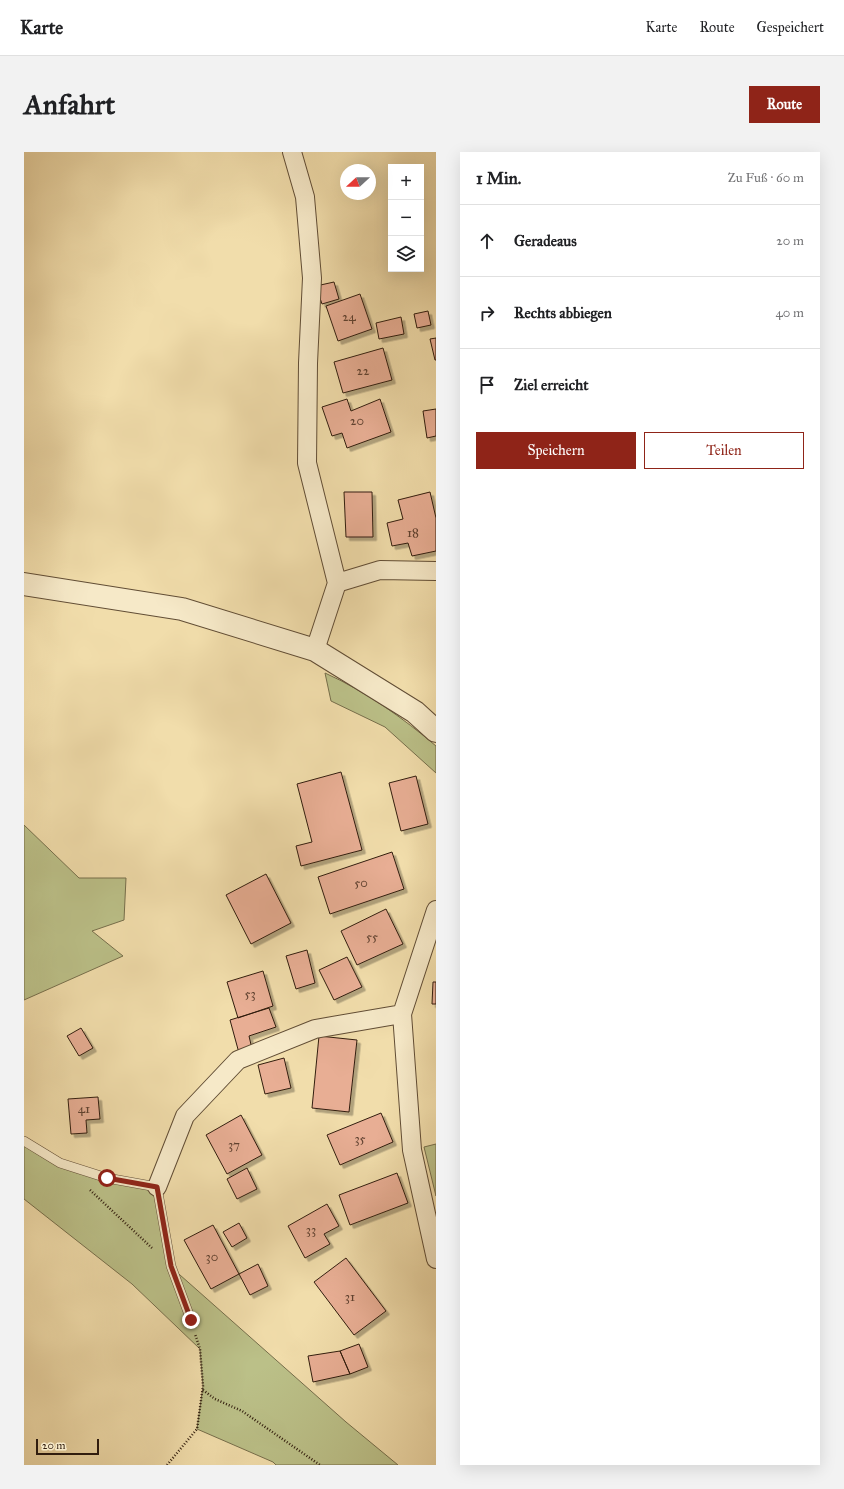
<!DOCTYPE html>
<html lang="de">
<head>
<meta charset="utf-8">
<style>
  body { margin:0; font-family:"IM FELL Great Primer",serif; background:#f2f2f2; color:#202124 }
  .controls { position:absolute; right:12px; top:12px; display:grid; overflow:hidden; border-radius:0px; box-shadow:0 4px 16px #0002 }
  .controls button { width:36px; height:36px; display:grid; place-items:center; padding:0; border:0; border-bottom:1px solid #e0e0e0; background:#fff; color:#202124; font:20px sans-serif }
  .compass { position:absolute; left:316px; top:12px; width:36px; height:36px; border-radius:50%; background:#fff; box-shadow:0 4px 16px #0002; rotate:249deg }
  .scale { position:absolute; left:12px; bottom:10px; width:63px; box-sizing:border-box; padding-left:4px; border:2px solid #311d0e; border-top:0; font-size:11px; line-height:14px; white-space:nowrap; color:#311d0e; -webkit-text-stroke:3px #f6e9c8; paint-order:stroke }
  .stop { position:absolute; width:12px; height:12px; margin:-9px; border:3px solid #8f2418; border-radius:50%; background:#fff }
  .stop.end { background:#8f2418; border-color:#fff; box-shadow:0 1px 4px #0008 }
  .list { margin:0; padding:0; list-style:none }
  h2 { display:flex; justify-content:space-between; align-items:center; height:52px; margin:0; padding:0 16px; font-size:17px }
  h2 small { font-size:13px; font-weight:400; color:#757577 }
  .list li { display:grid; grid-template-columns:26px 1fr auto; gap:12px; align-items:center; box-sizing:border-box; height:72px; padding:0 16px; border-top:1px solid #e0e0e0 }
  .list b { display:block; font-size:15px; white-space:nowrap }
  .list em { font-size:13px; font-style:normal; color:#757577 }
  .actions { display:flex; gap:8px; padding:12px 16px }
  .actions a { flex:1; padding:9px 0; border:1px solid #8f2418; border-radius:0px; text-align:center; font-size:14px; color:#8f2418 }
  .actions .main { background:#8f2418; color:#fff }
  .icon { flex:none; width:22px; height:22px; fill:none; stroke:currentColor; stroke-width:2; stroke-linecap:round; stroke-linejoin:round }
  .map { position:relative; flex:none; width:412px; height:1313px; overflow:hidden; border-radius:0px }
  header { display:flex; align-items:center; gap:24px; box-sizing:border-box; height:56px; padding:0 20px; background:#fff; border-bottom:1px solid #e0e0e0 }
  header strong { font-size:19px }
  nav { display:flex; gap:22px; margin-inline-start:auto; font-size:14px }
  .intro { display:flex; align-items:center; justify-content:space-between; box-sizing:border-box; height:96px; padding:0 24px }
  h1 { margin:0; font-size:28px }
  .button { padding:10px 18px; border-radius:0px; background:#8f2418; color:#fff; font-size:14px; font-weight:700 }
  main { display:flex; gap:24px; padding:0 24px }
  aside { flex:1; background:#fff; border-radius:0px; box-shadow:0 4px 16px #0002 }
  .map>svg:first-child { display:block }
  .green { fill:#bbc088; stroke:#766e4b }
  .building { fill:#e8ae94; stroke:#311d0e; filter:url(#shadow) }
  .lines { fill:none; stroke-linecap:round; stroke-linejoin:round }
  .service-casing { stroke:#614d35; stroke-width:10 }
  .minor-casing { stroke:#614d35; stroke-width:20 }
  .tertiary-casing { stroke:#614d35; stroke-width:24 }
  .path { stroke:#311d0e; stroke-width:2.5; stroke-dasharray:1 2; stroke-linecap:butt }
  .service { stroke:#f6e9c8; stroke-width:9 }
  .minor { stroke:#f6e9c8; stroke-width:18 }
  .tertiary { stroke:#f6e9c8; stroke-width:22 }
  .route { stroke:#8f2418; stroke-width:5 }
  .labels { text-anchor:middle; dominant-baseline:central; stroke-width:4; stroke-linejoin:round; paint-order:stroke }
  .number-label { font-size:13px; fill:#5f4130 }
</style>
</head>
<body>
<header>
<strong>Karte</strong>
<nav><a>Karte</a><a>Route</a><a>Gespeichert</a></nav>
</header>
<div class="intro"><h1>Anfahrt</h1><a class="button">Route</a></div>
<main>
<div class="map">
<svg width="412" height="1313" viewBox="0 0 412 1313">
  <defs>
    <filter id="shadow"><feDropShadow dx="3.5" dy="3.5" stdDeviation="0" flood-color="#0004"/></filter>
  </defs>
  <rect width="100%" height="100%" fill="#f1ddab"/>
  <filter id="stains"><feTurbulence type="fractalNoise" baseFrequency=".005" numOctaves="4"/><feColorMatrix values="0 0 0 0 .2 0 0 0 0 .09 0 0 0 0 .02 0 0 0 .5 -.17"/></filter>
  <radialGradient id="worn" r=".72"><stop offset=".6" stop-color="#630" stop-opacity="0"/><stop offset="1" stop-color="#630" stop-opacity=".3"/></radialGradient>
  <path class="green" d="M301,521C341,539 379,566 412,594V621L361,575L307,549Z
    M0,673L55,726H102L100,768L68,779L99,804L0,848Z
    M0,989L37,1011L133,1035L147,1115L322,1270L374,1313H252L249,1310L173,1277L179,1234L176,1197L108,1132L0,1047Z
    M412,992V1044L400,995Z"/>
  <path class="building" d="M310,130L315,147L298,152L292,134Z
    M336,142L348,177L314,189L302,154Z
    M404,159L407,173L393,176L390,162Z
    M377,165L380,182L355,187L352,171Z
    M412,186V208H411L406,187Z
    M359,196L368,228L319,241L310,210Z
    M323,247L327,259L356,247L367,280L323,296L318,281L308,284L298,255Z
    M412,257V284L403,286L399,259Z
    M320,340H348L349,385H322Z
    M406,340L412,366V399L388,404L384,391L368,394L363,371L379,367L374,348Z
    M317,620L338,698L277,714L272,694L288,690L273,632Z
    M392,624L404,672L377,679L365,631Z
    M368,700L380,737L306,762L294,725Z
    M242,722L267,771L227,792L202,743Z
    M362,757L379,792L333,813L317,779Z
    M283,798L291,831L272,837L262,804Z
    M323,805L338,835L310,848L295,818Z
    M239,819L249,854L214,866L203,830Z
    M409,830H412V852H408Z
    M245,856L252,875L225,884L228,897L215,901L206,868Z
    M57,876L69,896L55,904L43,884Z
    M295,884L333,888L325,960L288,956Z
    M260,906L267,936L241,942L234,913Z
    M74,945L76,967L62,968L63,981L47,982L44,947Z
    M357,961L369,990L316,1013L303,983Z
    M217,963L238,1003L203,1022L182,983Z
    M223,1016L233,1037L213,1047L203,1027Z
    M373,1021L384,1051L326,1073L315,1043Z
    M303,1052L315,1074L300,1082L306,1092L281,1106L264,1074Z
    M215,1071L223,1086L208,1095L199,1080Z
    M189,1073L215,1122L187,1137L160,1088Z
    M322,1106L362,1159L330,1183L290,1130Z
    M234,1112L244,1134L226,1143L215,1122Z
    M335,1192L344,1215L326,1222L316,1199Z
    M316,1199L326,1222L289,1230L284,1204Z"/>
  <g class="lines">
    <g class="service-casing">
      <path id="service" d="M0,989L36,1011L83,1026L133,1035L147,1114L167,1168"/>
    </g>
    <g class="minor-casing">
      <path id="minor" d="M268,0L281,45L288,126L284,211L283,311L313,431
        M291,498L313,431L356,418L412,419
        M378,862L388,998L412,1107
        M133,1035L161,964L214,908L291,877L378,862L412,758"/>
    </g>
    <g class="tertiary-casing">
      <path id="tertiary" d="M0,432L158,457L291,498L391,560L412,579"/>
    </g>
    <path class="path" d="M66,1038L128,1096
      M179,1238L191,1247L218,1259L296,1313
      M143,1313L173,1277L179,1234L176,1197L171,1182"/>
    <use href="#service" class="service"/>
    <use href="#minor" class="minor"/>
    <use href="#tertiary" class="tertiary"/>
  </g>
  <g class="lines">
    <path class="route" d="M83,1026L133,1035L147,1114L167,1168"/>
  </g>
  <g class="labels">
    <g class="number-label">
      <text x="325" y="165">24</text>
      <text x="339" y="219">22</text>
      <text x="333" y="269">20</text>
      <text x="389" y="381">18</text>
      <text x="337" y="731">50</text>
      <text x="348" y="785">55</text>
      <text x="226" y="842">53</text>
      <text x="60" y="957">41</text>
      <text x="336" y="987">35</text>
      <text x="210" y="993">37</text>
      <text x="287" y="1078">33</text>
      <text x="188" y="1105">30</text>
      <text x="326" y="1145">31</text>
    </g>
  </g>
  <rect width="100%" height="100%" filter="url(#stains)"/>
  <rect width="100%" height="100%" fill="url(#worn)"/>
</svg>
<div class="controls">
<button>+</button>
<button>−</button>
<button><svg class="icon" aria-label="layers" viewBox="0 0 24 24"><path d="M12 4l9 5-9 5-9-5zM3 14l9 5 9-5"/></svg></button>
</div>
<svg class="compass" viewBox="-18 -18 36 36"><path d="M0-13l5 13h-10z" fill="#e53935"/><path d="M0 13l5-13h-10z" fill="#757577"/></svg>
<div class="scale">20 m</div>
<div class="stop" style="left:83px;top:1026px"></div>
<div class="stop end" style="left:167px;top:1168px"></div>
</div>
<aside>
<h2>1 Min.<small>Zu Fuß · 60 m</small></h2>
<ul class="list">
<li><svg class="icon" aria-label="ahead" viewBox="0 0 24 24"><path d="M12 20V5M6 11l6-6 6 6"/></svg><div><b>Geradeaus</b></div><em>20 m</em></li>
<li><svg class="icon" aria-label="right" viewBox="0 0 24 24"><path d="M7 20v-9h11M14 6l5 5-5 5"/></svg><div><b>Rechts abbiegen</b></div><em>40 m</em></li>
<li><svg class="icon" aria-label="arrive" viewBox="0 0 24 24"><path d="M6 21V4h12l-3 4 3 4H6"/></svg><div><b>Ziel erreicht</b></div></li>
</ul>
<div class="actions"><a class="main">Speichern</a><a>Teilen</a></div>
</aside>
</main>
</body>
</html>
